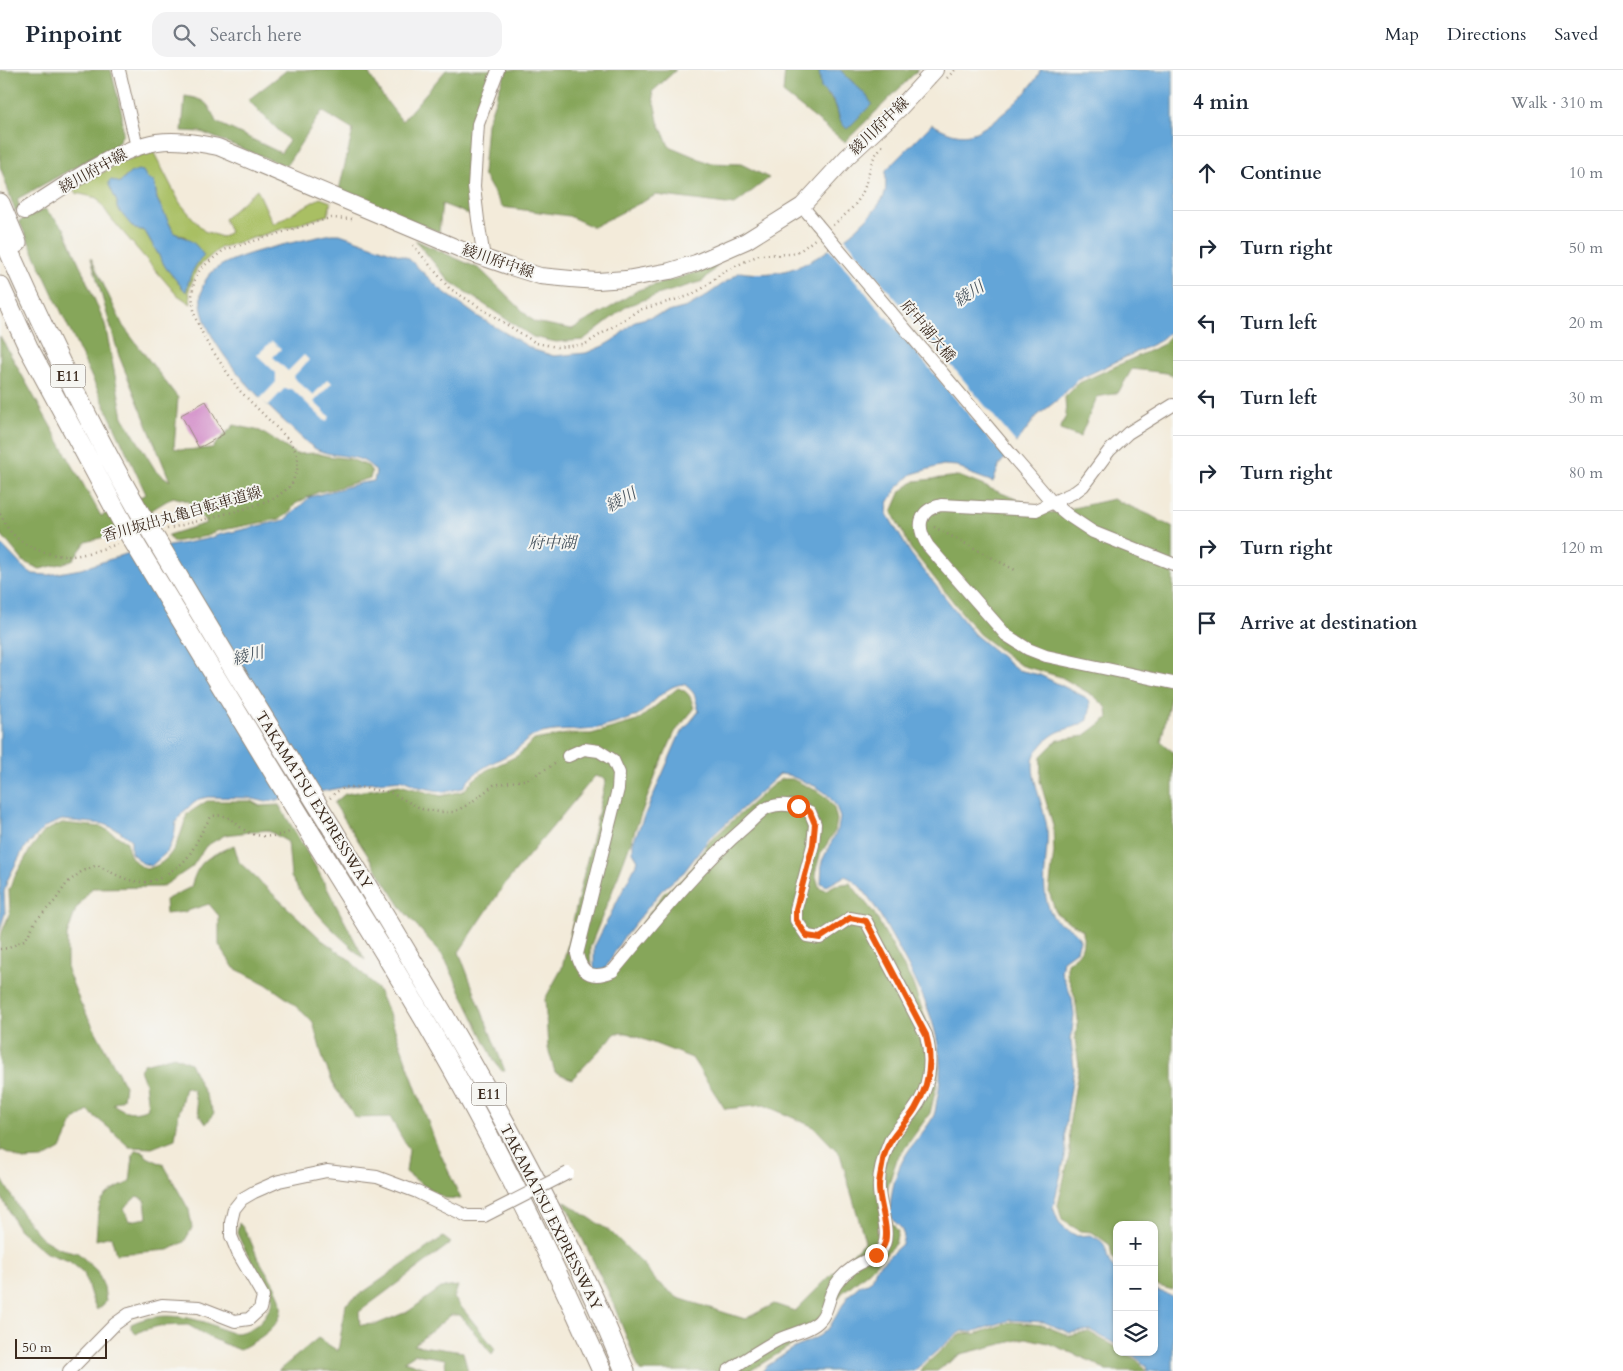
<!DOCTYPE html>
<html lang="en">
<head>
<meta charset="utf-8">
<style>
  body { margin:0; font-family:Cardo,"Noto Serif JP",serif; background:#f2f2f3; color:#1f2937 }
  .controls { position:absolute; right:15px; bottom:15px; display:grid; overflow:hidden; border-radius:10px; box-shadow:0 1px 4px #0004 }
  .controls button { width:45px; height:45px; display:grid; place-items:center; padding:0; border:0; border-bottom:1px solid #e0e1e3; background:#fff; color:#1f2937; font:25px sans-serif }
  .scale { position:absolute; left:15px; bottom:12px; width:92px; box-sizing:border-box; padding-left:5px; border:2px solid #3b2a1e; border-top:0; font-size:14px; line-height:18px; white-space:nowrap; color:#3b2a1e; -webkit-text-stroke:4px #f6f6f2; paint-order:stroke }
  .stop { position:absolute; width:15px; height:15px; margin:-11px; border:4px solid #ea580c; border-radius:50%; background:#fff }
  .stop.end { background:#ea580c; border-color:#fff; box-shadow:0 1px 5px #0008 }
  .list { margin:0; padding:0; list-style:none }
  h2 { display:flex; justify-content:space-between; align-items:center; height:65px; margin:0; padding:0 20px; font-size:21px }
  h2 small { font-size:16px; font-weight:400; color:#747a83 }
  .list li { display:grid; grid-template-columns:32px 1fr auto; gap:15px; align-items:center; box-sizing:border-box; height:75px; padding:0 20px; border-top:1px solid #e0e1e3 }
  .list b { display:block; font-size:19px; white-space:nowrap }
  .list em { font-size:16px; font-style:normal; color:#747a83 }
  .icon { flex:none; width:28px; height:28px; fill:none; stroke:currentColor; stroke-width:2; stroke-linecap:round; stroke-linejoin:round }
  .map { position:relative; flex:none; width:1173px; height:1301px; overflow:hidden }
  header { display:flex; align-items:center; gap:30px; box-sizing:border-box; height:70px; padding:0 25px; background:#fff; border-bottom:1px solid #e0e1e3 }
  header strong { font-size:24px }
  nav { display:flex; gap:28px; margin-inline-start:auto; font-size:18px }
  .search { width:350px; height:45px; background:#f2f2f3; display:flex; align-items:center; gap:12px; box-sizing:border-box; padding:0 18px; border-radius:15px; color:#747a83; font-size:19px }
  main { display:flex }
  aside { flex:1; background:#fff }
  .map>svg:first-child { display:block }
  .green { fill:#a9bf64; stroke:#727441; fill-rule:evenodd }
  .forest { fill:#86a65a; stroke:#60683c; fill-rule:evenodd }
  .water { fill:#64a5d8; stroke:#50687b }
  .pier { fill:#f3ebda }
  .building { fill:#d696cc }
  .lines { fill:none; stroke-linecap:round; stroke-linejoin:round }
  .minor-casing { stroke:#978a7c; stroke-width:14 }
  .major-casing { stroke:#978a7c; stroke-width:18 }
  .highway-casing { stroke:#978a7c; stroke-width:21 }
  .path { stroke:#978a7c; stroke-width:2.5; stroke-dasharray:1 4; stroke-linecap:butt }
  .minor { stroke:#fff; stroke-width:12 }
  .major { stroke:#fff; stroke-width:16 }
  .highway { stroke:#fff; stroke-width:19 }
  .minor-bridge-casing { stroke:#978a7c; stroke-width:14; stroke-linecap:butt }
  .highway-bridge-casing { stroke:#978a7c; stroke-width:21; stroke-linecap:butt }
  .minor-bridge { stroke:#fff; stroke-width:12 }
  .highway-bridge { stroke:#fff; stroke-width:19 }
  .route { stroke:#ea580c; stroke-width:6 }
  .labels { text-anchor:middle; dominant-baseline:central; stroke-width:4; stroke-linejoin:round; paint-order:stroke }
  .shield { fill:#f6f6f2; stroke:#73675e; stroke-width:1 }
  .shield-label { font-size:14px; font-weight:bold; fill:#3b2a1e }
  .street-label { font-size:15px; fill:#3b2a1e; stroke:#f6f6f2 }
  .water-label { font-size:16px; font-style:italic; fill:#49555f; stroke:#f6f6f2 }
</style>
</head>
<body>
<header>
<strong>Pinpoint</strong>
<div class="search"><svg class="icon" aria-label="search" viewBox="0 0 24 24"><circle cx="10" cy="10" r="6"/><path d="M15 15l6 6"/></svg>Search here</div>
<nav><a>Map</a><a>Directions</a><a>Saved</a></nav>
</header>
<main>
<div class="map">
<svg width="1173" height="1301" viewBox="0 0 1173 1301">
  <rect width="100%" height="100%" fill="#f6f6f2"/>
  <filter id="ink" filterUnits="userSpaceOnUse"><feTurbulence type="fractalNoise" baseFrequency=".02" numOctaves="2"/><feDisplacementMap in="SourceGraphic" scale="10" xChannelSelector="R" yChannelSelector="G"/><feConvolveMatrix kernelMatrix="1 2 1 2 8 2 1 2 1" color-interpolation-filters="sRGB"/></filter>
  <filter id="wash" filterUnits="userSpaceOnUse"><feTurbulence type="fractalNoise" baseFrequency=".0096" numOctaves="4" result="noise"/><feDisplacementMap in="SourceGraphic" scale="20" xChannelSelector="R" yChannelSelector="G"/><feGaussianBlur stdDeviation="1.12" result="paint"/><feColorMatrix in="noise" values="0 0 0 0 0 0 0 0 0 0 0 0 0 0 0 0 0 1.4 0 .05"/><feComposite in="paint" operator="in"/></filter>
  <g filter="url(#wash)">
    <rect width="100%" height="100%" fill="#f3ebda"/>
    <path class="green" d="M153,81L180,133L204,161L222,167L230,162L224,149L257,119L273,154L320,128L331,132L328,145L220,178L197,198L189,220L191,234L176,224L110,147L97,128L76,123L74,120L117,94ZM130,103L155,115L157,129L174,163L186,167L197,193L191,202L186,222L166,198L146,163L142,160L135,159L117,138V132L109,115L112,110L119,113Z"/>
    <path class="forest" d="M0,0H111L122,44L123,64L117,74L17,129L20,138L15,141L0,96Z
      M287,0H367L381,24L402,51L446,0H492L471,55V145L442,134L439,162L339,120L353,60L322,41L286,96L201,62L182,61L185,26C206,30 208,32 216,52L281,83L289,71L248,30Z
      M506,0H676L652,22L658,51L669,76L709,93L741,94L769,108L734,135L656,125L593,157L569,146L502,137L483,104L487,53Z
      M785,0H819L821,18C831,28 838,35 839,49L866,25L840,0H918L845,72L783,23Z
      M45,139L64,158L105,254L123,347L156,401L170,411L119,286L91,188L123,256L178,328L174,378L184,380L212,378L234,355L260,361L296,384L316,383L327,386L350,389L368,396L372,402L370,408L333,419L318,422L295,434L288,444L280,449L217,461L207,466L173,472L168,465L207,453L188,431L173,427L111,465L86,472L72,491L40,499L24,492L0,463V266L101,446L146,424L19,151Z
      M415,170L480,199L534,252L572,259L608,239L638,220L717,196L703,211L657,225L627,236L583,270L556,272L533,267L449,211Z
      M1173,263V306L1167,303L1132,299L1118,323L1097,327L1080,367L1060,360L1066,345L1065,327L1079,313L1162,275Z
      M959,406L1051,443L1113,429L1150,445L1173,458V614L1161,672L1173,682V1220L1154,1215V1155H1117V1194L1112,1188L1110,1175L1092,1162L1080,1161L1062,1150L1058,1135L1070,1082L1069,1056L1079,995L1075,969L1078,950L1075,927L1067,904V893C1082,882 1084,879 1083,860L1066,850L1056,843L1049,822L1054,782L1053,755L1040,711L1041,686L1057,670L1084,666L1108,648L1107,638L1094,626L1061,607L1020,595L979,564L911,479L892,442L901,421L915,411Z
      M678,618C690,622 691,628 694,639L675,662L656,704L612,822L590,877L591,908L599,911L611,897L664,823L685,807L710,771L770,717L781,709H792L817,721L827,728L834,738L837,750L835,761L820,785L815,803L819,817L826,820L835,815L850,813L874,843L912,912L934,972L938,997L936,1018L930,1043L897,1089L886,1122L890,1150L898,1162L895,1174L869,1201L842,1223L818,1259L750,1301H640L609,1223L564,1131L611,1162L643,1194L656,1211L678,1228L745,1249L774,1234L795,1241L865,1171L840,1084L814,1057L764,1035L725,1039L692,988L627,963H616L572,1009L555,1002L548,978L545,929L562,898L606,709L595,706L505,814L459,882L505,1001H502L495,992L444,887L403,840L334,733L345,724L399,715L441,726L464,721L473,710L487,700L517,686L534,670L567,664H591L637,651Z
      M207,731H251L260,736L279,735L317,799L365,890L330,857L305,830L291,807L288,772L267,760L225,765L206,776L192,797L162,817L92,818L76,839L67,865V900L81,934L125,1016L123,1029L113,1034C126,1043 133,1044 148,1038L145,1013L140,1000L144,994L174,986L190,993L214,1043L206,1054L199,1044L193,1020L185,1017L178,1047L175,1069L152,1078L129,1077L109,1058L88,1041L74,1050L61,1079L43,1089L23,1090L2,1080L0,1082V867L10,842L9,820L14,808L31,778L45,761L62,753L102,757L127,772C128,786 133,792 146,799C173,794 180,768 187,744Z
      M234,775L239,792L322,870L350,890L378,920L390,946L436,1074L461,1129L444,1128L420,1113L406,1102L409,1080L390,1047L356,1048L335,1018L323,989L313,952L289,930L266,914L234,898L219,875V846L209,834L184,842L166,844L165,830L191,817C199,788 209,787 234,775Z
      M137,1080L144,1082L147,1087L164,1095L189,1140L192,1158L184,1172L169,1180L116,1184L111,1166L96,1170C99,1134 94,1128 130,1112L133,1085ZM137,1126L145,1130L147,1148L129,1151L124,1138Z
      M0,1106L24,1147L43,1169L58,1178L78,1183L97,1201L104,1217L106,1232L97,1240L92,1229L84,1203L69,1191L46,1183L18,1159L0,1124Z
      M239,1153C250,1164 253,1180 261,1193C268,1206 280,1220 281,1235C284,1257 255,1271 239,1280L211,1268L188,1255L159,1256L143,1260L136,1264L131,1259V1254C157,1242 183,1245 210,1254C217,1257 228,1263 236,1263C256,1261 268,1246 273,1229L242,1174L237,1163Z
      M443,1167L451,1173L359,1242L360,1255L377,1254L409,1241L441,1218L458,1216L454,1228L495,1279L492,1284L460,1245H451L414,1275L463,1282L468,1301H446L445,1289L415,1284L404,1291L428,1299V1301H278L318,1268L338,1281L346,1234Z
      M1011,1252L1043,1255L1070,1266L1089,1262L1117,1278V1282C1128,1282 1140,1291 1146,1301H1106L1095,1293L1048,1273L1026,1268L961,1284L937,1301H919L952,1270L964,1263L975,1264Z"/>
    <path class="water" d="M819,0H840L866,25L872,34L847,59C836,49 840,41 833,30C830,25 825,22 821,18Z
      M1040,0H1173V259L1158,272L1077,310L1060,328L1037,346L1000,394L993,412L966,402L958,396L943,395L912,404L897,418L888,433L887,444L911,484L974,564L1018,600L1040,605L1085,627L1090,632V640L1088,650C1071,662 1059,655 1042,675C1040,678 1036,681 1035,684C1027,702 1046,741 1047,759C1049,789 1038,815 1051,843C1058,858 1072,852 1080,870L1077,880L1063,890L1061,902L1072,928L1074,945L1071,970L1074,998L1065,1059L1066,1083L1053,1137L1059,1153L1065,1159L1077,1166L1091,1165C1094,1167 1099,1169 1102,1172C1110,1181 1103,1189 1117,1202V1275L1090,1260L1070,1263L1044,1252L1010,1250L972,1262L963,1261L952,1268L914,1301H762L767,1296L791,1280L819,1266L829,1258L848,1226L860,1215L868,1213L872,1210L876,1198L902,1174L904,1166L901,1158L890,1147C890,1121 896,1097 912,1076C919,1066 929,1056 934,1045C936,1040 936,1034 937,1030C950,972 922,921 895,872C884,853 866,814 845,806L827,816L821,813L822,791L838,759L840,748L836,736L828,725L817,717L788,705L780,704L709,769L684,802L662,820L621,871L604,901L594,904V877L638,790L633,782V772L679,666L699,641C694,626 698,625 684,614C663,615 651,639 634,647C623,652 604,657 593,659C574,662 554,658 536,665C525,669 519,680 508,685C490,694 473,701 463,718L444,722L419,717L403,710L366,713L266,732L249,728L208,727L199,729L183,742L176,752L174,767L167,782L151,796L142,793L131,783V770L118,760L103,754L62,750L45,757L23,780L7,811L4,822L5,843L0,861V473L23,497L33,504L48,505L81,499L126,484L207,469L218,465L285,450L310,427L361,413L374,411L376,402C361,380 334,390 314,378C304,371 295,361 286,353C257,326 170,243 212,202C232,183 302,171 331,164H340L408,188L440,219L477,246L534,280L554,286L586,283L603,276L615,269L635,251L687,237L703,228L740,202C757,205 779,204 794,198C822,189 870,153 884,126C887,120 885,107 886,100L932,54C945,61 958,68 973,63C991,57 1035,19 1040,0Z
      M138,100L143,101L147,108L153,111L155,115L157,129L174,163C190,169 195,172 204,186C193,196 189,208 186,222L166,198L146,163L142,160L135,159L131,155L117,138V132L109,115V111L112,110L120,113L130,103Z
      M1154,1220L1166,1223L1173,1228V1301H1148L1145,1295L1129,1282H1154Z"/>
    <path class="pier" d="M843,166L1018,375L1007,390L827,177Z
      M272,271L281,279L273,287L288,301L304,285L309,290L293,307L313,325L328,309L332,313L314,332L330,347L326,352L292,319H284L268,336L260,329L276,312V303L257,285Z"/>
    <g id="blocks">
      <path class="building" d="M206,331L224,364L199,378L181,345Z"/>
    </g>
  </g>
  <g filter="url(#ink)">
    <use href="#blocks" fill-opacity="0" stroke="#978a7c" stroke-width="1"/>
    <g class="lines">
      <g class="minor-casing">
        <path id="minor" d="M119,0L137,77
          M802,136L817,154
          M484,188L478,150L474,116L478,54L498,0
          M1173,335L1128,363L1109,381L1083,416L1075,422L1036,440L941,435C918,440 916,457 928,476L1006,565L1028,579L1046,586L1173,613
          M1014,388L1052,432L1069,446L1093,462L1173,494
          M568,686L584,679L599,681L613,690L619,703L618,719L577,884C582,906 594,909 613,901C655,851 696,799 746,756C753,750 761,740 769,737C784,732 797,736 810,742L815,754L813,775L796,839V850L807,866L820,868L850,848L866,851L926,965C933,990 930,1020 913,1041C906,1051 895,1060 890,1071C884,1085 878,1104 879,1119C879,1134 890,1161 884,1175C879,1188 860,1191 851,1199C843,1204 835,1214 832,1222C828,1231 827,1243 820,1250C811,1261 788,1264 776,1271C759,1280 743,1291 728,1301
          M69,1301L115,1254L129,1244L162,1235L199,1237L235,1251L249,1249L260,1239L263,1226L238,1183L231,1166V1152L234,1139L242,1129L254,1122L279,1111L327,1101L377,1107L417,1122L467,1146H484"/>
      </g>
      <g class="major-casing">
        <path id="major" d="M25,141C61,118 115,79 157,72C177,69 197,73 218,77L467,182L508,196L540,206L571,209L597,211L626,209L670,201L696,193L746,171L802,136L847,87L899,39L935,0"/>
      </g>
      <g class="highway-casing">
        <path id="highway" d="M0,133L17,173
          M0,161C43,259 89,356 143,448
          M0,216L28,277L126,459
          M332,758C423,908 515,1059 589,1218C602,1245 613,1273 625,1301
          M314,769C365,851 416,932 462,1016C513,1109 559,1204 602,1301"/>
      </g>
      <path class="path" d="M947,8L955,0
        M833,155C846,144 858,135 864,119C872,98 867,92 885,73
        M413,175L449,218L536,273L557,277L584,275L639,240L689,226L703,218L723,202L759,185L792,184L801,180L815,169
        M0,444C3,449 6,456 10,461C24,478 51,487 73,486C89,484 104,478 118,474
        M934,457L1017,501
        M167,459L244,439L275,428L291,416L297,400L298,387L291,372L239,320L206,271L195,247L192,226L194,212L200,199L224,180L330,148L353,149
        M330,728L336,722L346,717H359L391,723L422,739L439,742H454L469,734L494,715L528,709L558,692
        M0,879L9,878L26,869L36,850L55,831L67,813L81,802L97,795C124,809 144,822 171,801C176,798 182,794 186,789C197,776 201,759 212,746C232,743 232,753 246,761C261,769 277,767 292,761"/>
      <use href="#minor" class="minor"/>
      <use href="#major" class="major"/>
      <use href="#highway" class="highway"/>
      <g class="minor-bridge-casing">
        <path id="minor-bridge" d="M817,154L1014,388
          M484,1146L568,1103"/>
      </g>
      <g class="highway-bridge-casing">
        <path id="highway-bridge" d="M143,448L239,608L332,758
          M126,459L314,769"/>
      </g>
      <use href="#minor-bridge" class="minor-bridge"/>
      <use href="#highway-bridge" class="highway-bridge"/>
    </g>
  </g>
  <g class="lines" filter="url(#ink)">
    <path class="route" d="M798,736L810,742L815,754L813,775L796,839V850L807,866L820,868L850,848L866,851L926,965C933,990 929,1016 915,1039C904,1057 888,1067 883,1090C882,1099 879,1108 879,1116C878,1132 892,1163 883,1177C881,1180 878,1183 876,1185"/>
  </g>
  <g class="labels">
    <g class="shield">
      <rect x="50.5" y="294.5" width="35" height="23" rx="4"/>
      <rect x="471.5" y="1012.5" width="35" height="23" rx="4"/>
    </g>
    <g class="shield-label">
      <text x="68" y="306">E11</text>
      <text x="489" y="1024">E11</text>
    </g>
    <g class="street-label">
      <text transform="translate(879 56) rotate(-44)">綾川府中線</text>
      <text transform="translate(93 101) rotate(-29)">綾川府中線</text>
      <text transform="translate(498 191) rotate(19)">綾川府中線</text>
      <text transform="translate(928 261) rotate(50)">府中湖大橋</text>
      <text transform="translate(182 444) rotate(-16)">香川坂出丸亀自転車道線</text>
      <text transform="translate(314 730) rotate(58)">TAKAMATSU EXPRESSWAY</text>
      <text transform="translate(551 1147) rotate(63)">TAKAMATSU EXPRESSWAY</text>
    </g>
    <g class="water-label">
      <text transform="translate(969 224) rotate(-33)">綾川</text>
      <text transform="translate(621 430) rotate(-28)">綾川</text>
      <text x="552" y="473">府中湖</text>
      <text transform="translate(248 586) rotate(-14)">綾川</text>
    </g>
  </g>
</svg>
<div class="controls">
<button>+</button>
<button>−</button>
<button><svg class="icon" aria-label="layers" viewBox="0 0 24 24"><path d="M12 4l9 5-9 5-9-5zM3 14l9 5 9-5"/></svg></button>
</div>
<div class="scale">50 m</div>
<div class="stop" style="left:798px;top:736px"></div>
<div class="stop end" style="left:876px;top:1185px"></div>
</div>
<aside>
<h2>4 min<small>Walk · 310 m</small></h2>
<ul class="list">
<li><svg class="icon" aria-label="ahead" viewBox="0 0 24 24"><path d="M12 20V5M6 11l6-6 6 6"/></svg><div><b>Continue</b></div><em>10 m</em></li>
<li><svg class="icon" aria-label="right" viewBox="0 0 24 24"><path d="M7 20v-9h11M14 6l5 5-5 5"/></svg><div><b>Turn right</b></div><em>50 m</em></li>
<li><svg class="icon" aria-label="left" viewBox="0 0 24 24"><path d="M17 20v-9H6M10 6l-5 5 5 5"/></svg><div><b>Turn left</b></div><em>20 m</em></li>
<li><svg class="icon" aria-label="left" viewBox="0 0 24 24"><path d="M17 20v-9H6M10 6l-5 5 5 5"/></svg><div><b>Turn left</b></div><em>30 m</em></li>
<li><svg class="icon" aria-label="right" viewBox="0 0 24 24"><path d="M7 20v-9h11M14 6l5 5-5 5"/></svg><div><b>Turn right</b></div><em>80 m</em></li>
<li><svg class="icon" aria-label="right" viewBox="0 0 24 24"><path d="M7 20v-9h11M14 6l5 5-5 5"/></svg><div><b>Turn right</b></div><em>120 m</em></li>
<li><svg class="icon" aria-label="arrive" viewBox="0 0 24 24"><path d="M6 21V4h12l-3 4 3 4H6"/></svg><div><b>Arrive at destination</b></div></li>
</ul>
</aside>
</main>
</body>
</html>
